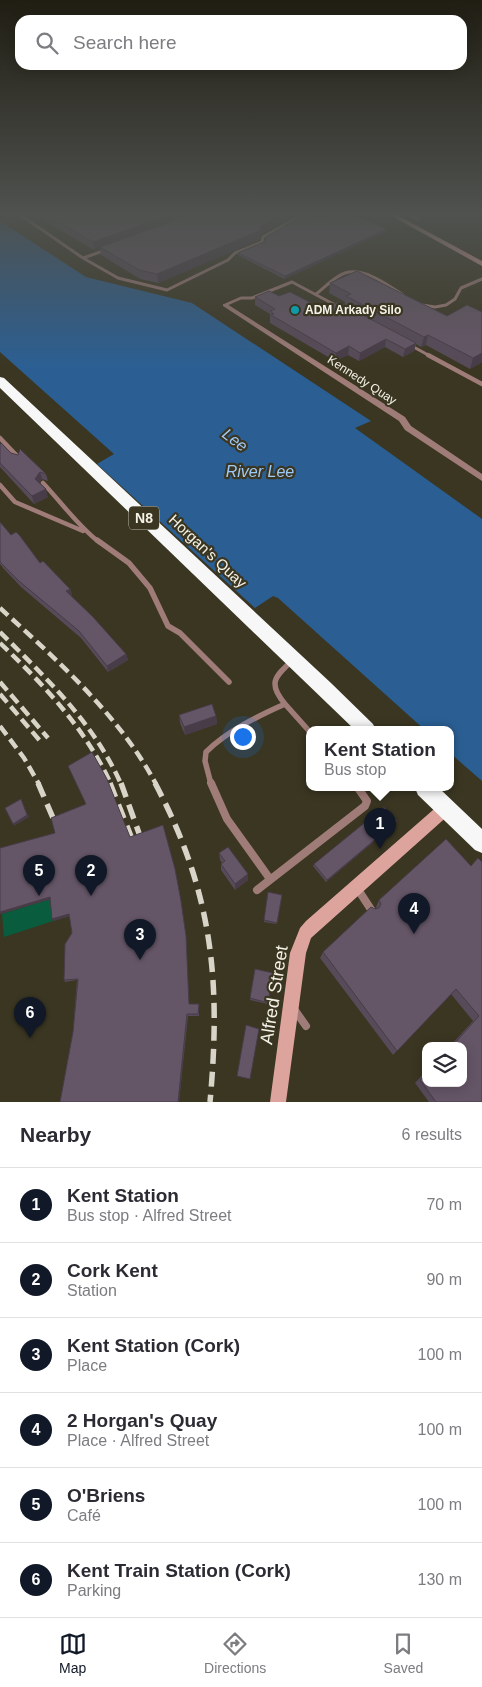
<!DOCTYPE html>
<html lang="en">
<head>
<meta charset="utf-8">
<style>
  body { margin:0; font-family:Helvetica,sans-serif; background:#f2f2f3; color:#2b2b33 }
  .controls { position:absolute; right:15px; bottom:15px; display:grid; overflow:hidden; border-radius:10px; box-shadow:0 2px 12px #0003 }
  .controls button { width:45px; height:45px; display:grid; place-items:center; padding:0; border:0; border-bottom:1px solid #e1e1e2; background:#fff; color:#2b2b33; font:25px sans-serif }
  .you { position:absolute; left:242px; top:736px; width:18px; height:18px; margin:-12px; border:4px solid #fff; border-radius:50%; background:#1a73e8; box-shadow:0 0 0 8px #1a73e833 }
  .badge { display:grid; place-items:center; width:32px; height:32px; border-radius:50%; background:#111827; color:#fff; font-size:16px; font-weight:700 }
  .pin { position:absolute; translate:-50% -41px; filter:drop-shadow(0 1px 2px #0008) }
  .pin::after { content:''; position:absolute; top:26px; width:18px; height:15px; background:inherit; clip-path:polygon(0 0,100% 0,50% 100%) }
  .popup { position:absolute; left:306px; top:726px; width:148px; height:65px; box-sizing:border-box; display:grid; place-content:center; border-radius:10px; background:#fff; filter:drop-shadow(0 1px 4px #0005); font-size:16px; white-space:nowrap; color:#7c7c81 }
  .popup b { font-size:19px; color:#2b2b33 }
  .popup::after { content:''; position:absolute; left:50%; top:100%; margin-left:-10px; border:10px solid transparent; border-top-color:#fff }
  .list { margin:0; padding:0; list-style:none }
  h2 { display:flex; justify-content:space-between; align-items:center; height:65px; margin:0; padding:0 20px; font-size:21px }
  h2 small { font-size:16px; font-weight:400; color:#7c7c81 }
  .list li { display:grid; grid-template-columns:32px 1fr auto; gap:15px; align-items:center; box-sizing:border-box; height:75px; padding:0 20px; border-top:1px solid #e1e1e2 }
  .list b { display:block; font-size:19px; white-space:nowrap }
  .list p { margin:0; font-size:16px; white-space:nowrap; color:#7c7c81 }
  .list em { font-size:16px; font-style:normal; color:#7c7c81 }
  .icon { flex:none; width:28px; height:28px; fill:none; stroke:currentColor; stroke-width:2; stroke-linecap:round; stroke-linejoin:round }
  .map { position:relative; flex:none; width:482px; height:1102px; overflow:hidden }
  .search { position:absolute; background:#fff; box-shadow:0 2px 12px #0003; left:15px; right:15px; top:15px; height:55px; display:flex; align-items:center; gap:12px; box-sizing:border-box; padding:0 18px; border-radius:15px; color:#7c7c81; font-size:19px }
  .sheet { height:515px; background:#fff }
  nav { display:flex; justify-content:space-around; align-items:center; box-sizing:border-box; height:70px; border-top:1px solid #e1e1e2; background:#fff; font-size:14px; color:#7c7c81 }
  nav a { display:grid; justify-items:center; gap:2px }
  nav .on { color:#111827 }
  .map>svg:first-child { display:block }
  .green { fill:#095d3e }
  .water { fill:#2b5f93 }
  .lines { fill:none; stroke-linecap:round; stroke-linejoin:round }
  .lane-far3 { stroke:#a07c78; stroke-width:3 }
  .lane-far2 { stroke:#a07c78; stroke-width:4.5 }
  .lane-far1 { stroke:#a07c78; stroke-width:5.5 }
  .lane { stroke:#a07c78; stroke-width:8 }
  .street { fill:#a07c78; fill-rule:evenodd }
  .secondary { fill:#dda49d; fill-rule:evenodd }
  .highway { fill:#f7f7f7; fill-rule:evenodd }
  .rail-far1 { stroke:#d8d5c8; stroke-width:4.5; stroke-dasharray:11 5.5; stroke-linecap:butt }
  .rail { stroke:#d8d5c8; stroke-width:5.5; stroke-dasharray:15 8; stroke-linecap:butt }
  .wall { fill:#574a59 }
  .shaded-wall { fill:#473c48 }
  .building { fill:#655667; stroke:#473c48 }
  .culture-dot { fill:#0f9aa8; stroke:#3a3622; stroke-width:2 }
  .labels { text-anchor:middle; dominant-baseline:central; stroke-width:4.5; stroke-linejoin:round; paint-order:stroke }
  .far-poi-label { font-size:12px; font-weight:bold; fill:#f5f3e7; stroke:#3a3622; text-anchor:start }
  .far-street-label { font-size:12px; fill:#f5f3e7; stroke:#3a3622 }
  .shield { fill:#3a3622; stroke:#bdbaac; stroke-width:1 }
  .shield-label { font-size:14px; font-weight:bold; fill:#f5f3e7 }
  .street-label { font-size:15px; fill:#f5f3e7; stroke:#3a3622 }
  .water-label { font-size:16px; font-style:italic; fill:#9fc9f7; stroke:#3a3622 }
  .near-street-label { font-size:18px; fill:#f5f3e7; stroke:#3a3622 }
</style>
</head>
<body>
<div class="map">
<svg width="482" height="1102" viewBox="0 0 482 1102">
  <rect width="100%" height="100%" fill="#3a3622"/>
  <path class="green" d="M51,899L53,921L4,937L2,914Z"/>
  <path class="water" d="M0,221L86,277L192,303L371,421L355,428L482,519V781L450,753V730H425L278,598L273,596L255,608L97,464L114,454L0,352Z"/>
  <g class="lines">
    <path class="lane-far3" d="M19,214L83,258L106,250
      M409,214L418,219
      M83,258L118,278L167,290L228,260L235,253L262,242L263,237L304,214
      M316,294C324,288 335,276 345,273C364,267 388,285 403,295
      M225,305L241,298H252L292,282L339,307
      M422,305L435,307L446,305L455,299L461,288L482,279
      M410,345L430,356"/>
    <path class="lane-far2" d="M428,355L482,384
      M0,438L19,458
      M43,483C61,502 79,527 99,542
      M0,485L15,502L83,531"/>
    <path class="lane-far1" d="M97,540L129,563L150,588L168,626L180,633L229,682
      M285,704C268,684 274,677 292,661
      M211,784L205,761L206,752C227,731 258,716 285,704L310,732"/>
    <path class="lane" d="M211,783L227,819L270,879
      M357,888L372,911
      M257,890L365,806L367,801L358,788
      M294,1009L306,1026"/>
    <path class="street" d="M223,304H227L405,417L411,426L482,474V481L405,430L399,421L223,306Z"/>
    <path class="secondary" d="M388,214H395L482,261V266Z
      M446,801L451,803L453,808L451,813L311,938L306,953L286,1102H270L290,953L300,928L306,921L441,803Z"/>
    <path class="highway" d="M0,377L4,378L331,683L373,724L376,730H355L0,388Z
      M415,788H439L482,829V853L475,850L418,795Z"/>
    <path class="rail-far1" d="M0,608C57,660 119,715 156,784
      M0,632C47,679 94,723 121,784
      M0,643C44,685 85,728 111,784
      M0,682L48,738
      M0,694L41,742
      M0,726L24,758L39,784"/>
    <path class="rail" d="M38,783L53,818
      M110,783L132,839
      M121,783L140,836
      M155,783C213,893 221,981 210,1102"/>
  </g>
  <path class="wall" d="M33,214H297L261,234L259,240L158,283L140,279L101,255L100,248L94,250Z
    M386,232L284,279L238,255V253Z
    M330,283L447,316L482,312V362L470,369L426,345L421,347L416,344L414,351L403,357L385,347L359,361L348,355L335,361L270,323V314L255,305V297L279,296L323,309L345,306V302L329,293Z
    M0,444L11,453L46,474L48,481L42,479L39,483L48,497L34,504L0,467Z
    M0,522L11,535L40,563L70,589L72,595L71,596L126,654L128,660L108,672L81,638L21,587L4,569L0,564Z
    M179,715L216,716L217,724L185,735L180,723Z
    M396,823L326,882L313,866L314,864Z
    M0,848L189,1004L199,1005V1016H188L179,1102H60L73,1032L77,980L65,982L64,980L72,933L70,916L53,921L50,899L0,914Z
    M219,853L248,880L235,890L221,870V864L222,863L220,860Z
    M478,858L482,1102H429L415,1083L426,1071V1083L463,1046H450L473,1021L451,994L393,1055L320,958L323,952L377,909L376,907L379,900L471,866Z
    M268,892L282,895L276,924L264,922Z
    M255,969L273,973L268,1004L250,1000Z"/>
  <path class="shaded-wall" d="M172,214H195L100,247V248L94,250L93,242Z
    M283,214H297L261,234L259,240L158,283L157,274L261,226Z
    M387,229L386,232L284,279L285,276Z
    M428,335L426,345L421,347L424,337Z
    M386,339L385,347L359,361L360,353Z
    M416,343L414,351L403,357L405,349Z
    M349,346L348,355L335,361L336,353Z
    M482,353V362L470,369L473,358Z
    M40,472L42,479L37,486L35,479Z
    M46,489L48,497L34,504L32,496Z
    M70,589L72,595L68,598L66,591Z
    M126,654L128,660L108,672L107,666Z
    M216,716L217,724L185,735L184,727Z
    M21,799L29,817L14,826L13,824Z
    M397,821L396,823L326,882L327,880Z
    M248,874V880L235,890V884Z
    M50,897L51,899L0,914V912Z
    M69,914L71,916L53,921L52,919Z
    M187,1014L179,1102H178Z"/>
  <path class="building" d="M45,214H172L93,242Z
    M193,214H283L261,226L259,231L157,274L139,270L100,247Z
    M306,214L319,220L334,214H350L387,229L285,276L238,253L264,242L266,237Z
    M357,271L447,316L467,305L482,312V353L473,358L428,335L424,337L346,296L351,294L330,283Z
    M269,291L279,296L290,292L323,309L338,302L416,343L405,349L386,339L360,353L349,346L336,353L271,315L274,314L270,311L275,309L255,297Z
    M1,443L11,453L18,455L20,449L46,474L40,472L35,479L46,489L32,496L0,463V444Z
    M0,522L11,535L16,532L20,536L40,563L43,561L70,589L66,591L93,617L126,654L107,666L79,631L19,581L1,563L0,561Z
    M212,704L216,716L184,727L179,715Z
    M92,752L107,779L130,837L163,825L175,869L181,901L186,936L189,1004H199L198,1014H187L178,1102H60L73,1032L78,979L64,980L65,944L72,933L69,914L52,919L50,897L0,912V848L55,833L51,818L86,804L68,766Z
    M21,799L27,815L13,824L5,808Z
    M384,807L397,821L327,880L314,864Z
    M446,839L471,866L478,858L482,862V1102H436L420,1080L426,1074V1083H463V1046H452L479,1016L456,989L397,1051L323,952L371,907L375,909L379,908L381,904L379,900Z
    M228,847L248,874L235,884L221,864L225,861L219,853Z
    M268,892L282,895L277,923L264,920Z
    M255,969L273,973L268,1003L250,998Z
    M246,1025L259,1029L250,1079L237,1076Z"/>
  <linearGradient id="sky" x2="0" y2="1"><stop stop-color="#201e13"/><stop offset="0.58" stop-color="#4f524f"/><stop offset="1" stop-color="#4f524f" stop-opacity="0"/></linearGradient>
  <rect width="482" height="368" fill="url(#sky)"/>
  <circle class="culture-dot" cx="295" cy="310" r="5"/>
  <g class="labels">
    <g class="far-poi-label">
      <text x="305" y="310">ADM Arkady Silo</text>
    </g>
    <g class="far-street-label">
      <text transform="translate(362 380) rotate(33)">Kennedy Quay</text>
    </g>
    <rect class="shield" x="129" y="506.5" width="30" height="23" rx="4"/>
    <g class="shield-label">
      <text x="144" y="518">N8</text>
    </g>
    <g class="street-label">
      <text transform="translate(208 551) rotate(43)">Horgan's Quay</text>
    </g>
    <g class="water-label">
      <text transform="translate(235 440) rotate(37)">Lee</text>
      <text x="260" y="471">River Lee</text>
    </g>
    <g class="near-street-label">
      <text transform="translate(274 995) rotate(-81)">Alfred Street</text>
    </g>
  </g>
</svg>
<div class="controls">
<button><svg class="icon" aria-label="layers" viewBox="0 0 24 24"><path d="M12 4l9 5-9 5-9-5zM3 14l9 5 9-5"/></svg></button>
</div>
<div class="you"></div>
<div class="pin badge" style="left:380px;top:849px">1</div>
<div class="popup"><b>Kent Station</b>Bus stop</div>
<div class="pin badge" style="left:91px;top:896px">2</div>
<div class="pin badge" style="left:140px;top:960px">3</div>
<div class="pin badge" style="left:414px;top:934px">4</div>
<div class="pin badge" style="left:39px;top:896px">5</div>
<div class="pin badge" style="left:30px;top:1038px">6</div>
<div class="search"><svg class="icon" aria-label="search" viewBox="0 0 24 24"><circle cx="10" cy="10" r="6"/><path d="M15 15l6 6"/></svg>Search here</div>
</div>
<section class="sheet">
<h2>Nearby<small>6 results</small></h2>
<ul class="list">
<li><span class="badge">1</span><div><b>Kent Station</b><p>Bus stop · Alfred Street</p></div><em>70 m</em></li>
<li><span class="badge">2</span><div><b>Cork Kent</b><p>Station</p></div><em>90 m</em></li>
<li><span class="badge">3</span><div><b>Kent Station (Cork)</b><p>Place</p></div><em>100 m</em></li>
<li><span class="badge">4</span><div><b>2 Horgan's Quay</b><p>Place · Alfred Street</p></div><em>100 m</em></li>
<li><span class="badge">5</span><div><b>O'Briens</b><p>Café</p></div><em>100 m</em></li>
<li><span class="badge">6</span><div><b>Kent Train Station (Cork)</b><p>Parking</p></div><em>130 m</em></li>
</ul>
</section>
<nav>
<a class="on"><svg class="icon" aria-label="map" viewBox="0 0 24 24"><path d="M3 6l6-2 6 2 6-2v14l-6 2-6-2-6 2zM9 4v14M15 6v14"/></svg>Map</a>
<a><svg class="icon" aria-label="directions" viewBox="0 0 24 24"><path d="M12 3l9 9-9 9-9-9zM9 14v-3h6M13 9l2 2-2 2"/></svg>Directions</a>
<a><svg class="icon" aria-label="saved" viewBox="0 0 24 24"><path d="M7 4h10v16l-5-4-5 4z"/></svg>Saved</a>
</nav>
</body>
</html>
